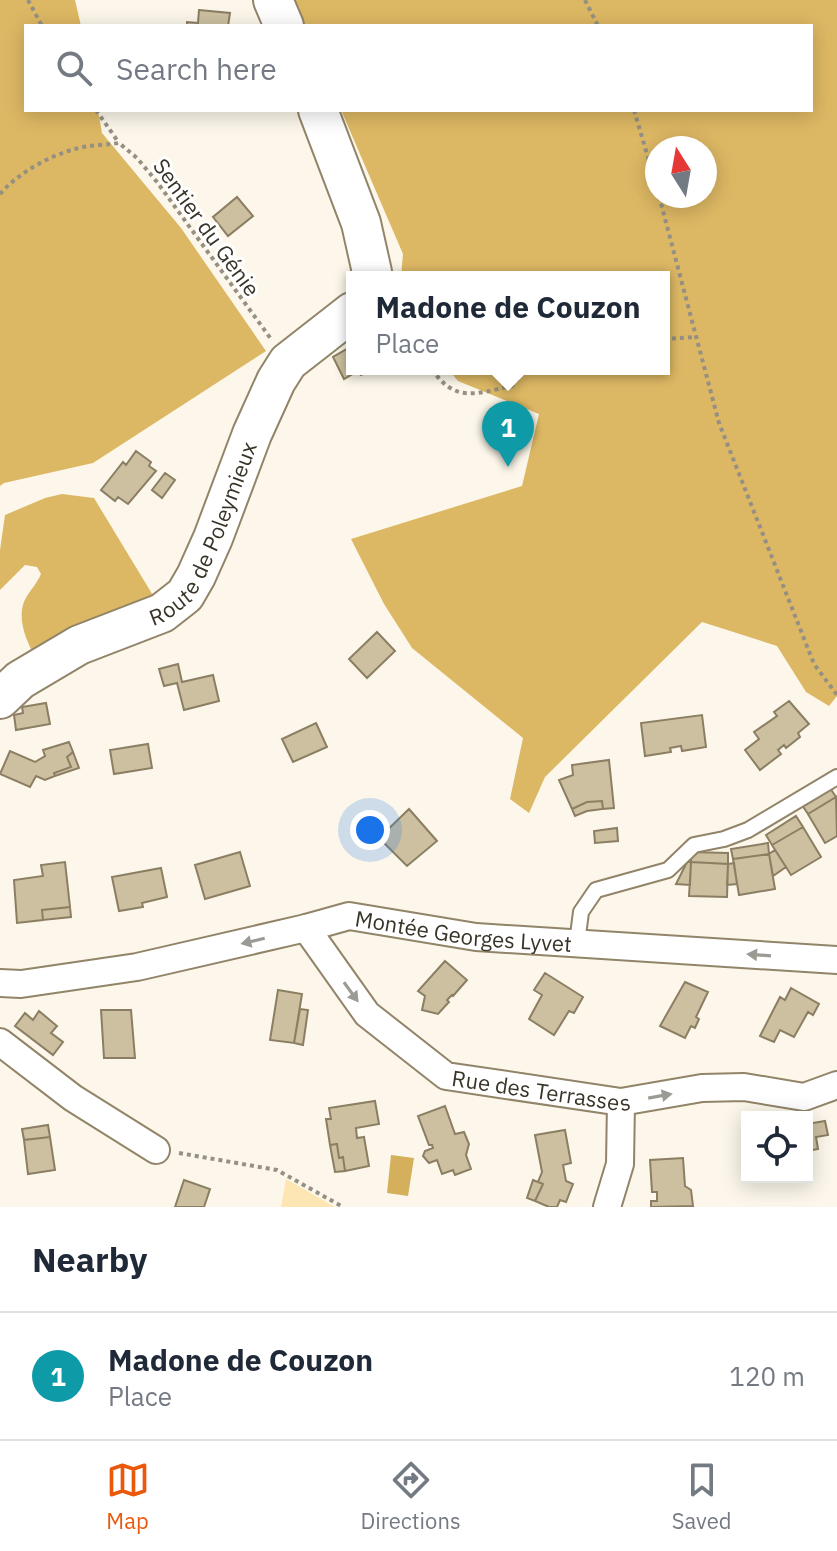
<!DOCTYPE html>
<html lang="en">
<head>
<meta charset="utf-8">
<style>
  body { margin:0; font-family:"IBM Plex Sans",sans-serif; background:#f2f2f3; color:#1f2937 }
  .controls { position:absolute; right:24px; bottom:24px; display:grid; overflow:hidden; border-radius:0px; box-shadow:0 4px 20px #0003 }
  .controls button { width:72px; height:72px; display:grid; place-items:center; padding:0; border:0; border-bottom:2px solid #e0e1e3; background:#fff; color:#1f2937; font:40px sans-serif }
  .compass { position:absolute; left:645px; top:136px; width:72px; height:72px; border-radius:50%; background:#fff; box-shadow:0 4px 20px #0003; rotate:349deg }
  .you { position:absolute; left:370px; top:830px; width:28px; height:28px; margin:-20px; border:6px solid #fff; border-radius:50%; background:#1a73e8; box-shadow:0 0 0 12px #1a73e833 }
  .badge { display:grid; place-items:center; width:52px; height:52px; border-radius:50%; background:#ea580c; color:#fff; font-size:26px; font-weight:700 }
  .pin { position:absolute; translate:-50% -66px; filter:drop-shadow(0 2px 4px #0008) }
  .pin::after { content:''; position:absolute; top:42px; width:28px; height:24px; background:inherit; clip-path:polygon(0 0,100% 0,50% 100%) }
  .popup { position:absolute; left:346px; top:271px; width:324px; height:104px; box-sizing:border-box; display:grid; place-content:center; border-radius:0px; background:#fff; filter:drop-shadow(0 2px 6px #0005); font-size:26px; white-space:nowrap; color:#747a83 }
  .popup b { font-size:30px; color:#1f2937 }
  .popup::after { content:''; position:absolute; left:50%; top:100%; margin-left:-16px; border:16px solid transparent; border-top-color:#fff }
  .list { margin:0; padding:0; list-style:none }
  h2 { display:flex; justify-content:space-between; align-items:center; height:104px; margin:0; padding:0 32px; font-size:34px }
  h2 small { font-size:26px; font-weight:400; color:#747a83 }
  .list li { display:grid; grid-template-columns:52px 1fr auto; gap:24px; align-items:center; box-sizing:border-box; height:128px; padding:0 32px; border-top:2px solid #e0e1e3 }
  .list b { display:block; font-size:30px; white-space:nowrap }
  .list p { margin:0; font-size:26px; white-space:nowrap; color:#747a83 }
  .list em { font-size:26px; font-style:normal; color:#747a83 }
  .icon { flex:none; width:44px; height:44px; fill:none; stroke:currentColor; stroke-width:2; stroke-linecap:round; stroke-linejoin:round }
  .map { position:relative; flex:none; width:837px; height:1207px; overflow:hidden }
  .search { position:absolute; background:#fff; box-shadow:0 4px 20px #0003; left:24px; right:24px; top:24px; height:88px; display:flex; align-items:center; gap:20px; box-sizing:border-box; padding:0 28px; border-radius:0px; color:#747a83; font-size:30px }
  .sheet { height:232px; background:#fff }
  nav { display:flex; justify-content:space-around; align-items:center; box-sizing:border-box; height:112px; border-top:2px solid #e0e1e3; background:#fff; font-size:22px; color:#747a83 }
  nav a { display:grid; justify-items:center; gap:4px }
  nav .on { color:#ea580c }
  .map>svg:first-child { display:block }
  .green { fill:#fde6b3 }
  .forest { fill:#ddb864; fill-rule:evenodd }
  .water { fill:#d4b05c }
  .building { fill:#cdc0a1; stroke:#8b7e62; stroke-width:2 }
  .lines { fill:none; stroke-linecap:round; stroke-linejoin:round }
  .lane-casing { stroke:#918468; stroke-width:18 }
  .street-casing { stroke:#918468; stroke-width:30 }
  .secondary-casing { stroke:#918468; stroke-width:42 }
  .path { stroke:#959083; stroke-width:4; stroke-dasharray:4 4; stroke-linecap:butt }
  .lane { stroke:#fff; stroke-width:14 }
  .street { stroke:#fff; stroke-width:26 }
  .secondary { stroke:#fff; stroke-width:38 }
  .oneway { fill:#9c9a94 }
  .labels { text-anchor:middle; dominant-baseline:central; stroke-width:6; stroke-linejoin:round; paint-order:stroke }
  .street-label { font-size:22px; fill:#393428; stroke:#fff }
</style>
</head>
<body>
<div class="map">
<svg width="837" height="1207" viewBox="0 0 837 1207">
  <rect width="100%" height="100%" fill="#fcf7ea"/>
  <path class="green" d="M286,1179L335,1207H281Z"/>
  <path class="forest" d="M0,0H75L81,26H26V110H98L102,133L181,228L266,351L93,463L4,483L0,486Z
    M293,0H837V696L829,706L806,692L777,646L702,622L545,777L529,813L510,799L523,738L412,648L384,604L351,539L522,486L539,414L458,381L448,369H664V277H401L403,254L341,110H811V26H305ZM657,148H705V196H657Z
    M62,494L94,498L154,597L32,651C24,635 16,613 27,596C32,588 37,583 41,574L37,567L25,565L0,590V550L5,515L45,498Z"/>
  <path class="water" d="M391,1155L414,1158L408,1196L387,1193Z"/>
  <path class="building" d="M199,10L230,13L228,26H187V22L198,23Z
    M237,197L253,216L228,236L213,217Z
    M352,346V369H372L361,375L358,371L344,379L333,357Z
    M136,451L151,462L149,466L156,471L128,504L118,497L115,501L101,490L123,462L126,465Z
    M165,473L175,480L162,498L152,490Z
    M377,632L395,651L367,678L349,659Z
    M178,664L182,682L213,675L219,701L184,710L177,683L164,686L159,669Z
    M789,701L809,724L798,733L800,737L786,748L784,745L778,750L781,754L760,770L745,750L759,739L754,732L777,716L774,712Z
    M46,703L50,724L16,730L14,715L23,713L22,707Z
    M702,715L706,747L682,751L681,746L670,748L671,752L645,756L641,723Z
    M316,723L327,747L293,762L282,739Z
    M69,742L73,752L67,757L71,767L54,773L55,776L45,780L36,776L30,787L0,774L10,751L35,762L45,756L43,750Z
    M148,744L152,768L114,774L110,750Z
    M73,752L79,768L55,776L54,773L71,767L67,757Z
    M609,760L614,808L603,809L602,801L587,802L572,809L559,780L573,775L572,765Z
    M830,788L836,797L808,814L802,805Z
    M836,797L837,836L825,843L808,814Z
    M602,801L603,809L587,811L575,816L572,809L587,802Z
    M409,809L437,841L407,866L379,838Z
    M796,816L803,827L772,845L766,835Z
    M803,827L821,857L791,875L772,845Z
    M617,828L618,841L595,843L594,831Z
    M768,843L769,854L733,859L731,849Z
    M775,850L786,867L773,876L769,854Z
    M240,852L250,886L205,899L195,865Z
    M691,852L728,853V864L691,862Z
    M769,854L775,889L739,895L733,859Z
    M65,862L70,907L42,910L43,920L17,923L14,880L43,876L41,865Z
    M687,862H691L690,885L676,884Z
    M691,862L728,864L727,897L689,896Z
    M734,863L737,884L727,885L728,864Z
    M161,868L167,897L142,903L143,907L119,911L112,877Z
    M70,907L71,917L43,920L42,910Z
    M445,961L467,980L453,996L452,995L447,1000L449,1002L438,1014L422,1010L425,996L418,991Z
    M545,973L583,997L574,1013L569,1011L554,1035L529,1019L542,995L534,990Z
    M685,982L708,992L696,1017L699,1019L695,1028L691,1026L685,1038L660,1026Z
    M791,988L819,1004L813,1015L808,1012L794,1037L780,1030L774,1042L760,1036L780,997L785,1000Z
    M278,990L302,994L294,1043L270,1040Z
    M300,1009L308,1010L303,1045L294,1043Z
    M101,1010H131L135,1058H104Z
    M39,1011L57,1026L51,1033L63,1042L53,1055L15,1026L25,1013L33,1020Z
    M375,1101L379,1124L356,1128L357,1138L364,1137L369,1166L345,1171L343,1157L339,1158L337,1144L330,1145L326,1119H331L329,1108Z
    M445,1106L455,1134L464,1132L469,1144L466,1155L471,1169L455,1175L453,1170L442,1174L437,1160L429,1163L423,1156L425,1151L433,1148L432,1145H429L418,1116Z
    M825,1121L828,1135L816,1137L818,1149L807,1151V1124Z
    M48,1125L50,1137L24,1140L22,1129Z
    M565,1130L571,1163L563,1165L566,1181L573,1184L566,1202L560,1200L557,1207H549L535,1201L543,1184L538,1182L542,1172L535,1135Z
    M50,1137L55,1170L28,1174L24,1140Z
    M337,1144L339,1158L343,1157L345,1171L335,1172L330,1145Z
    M683,1158L685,1186L691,1190L693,1206L651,1207V1201H657V1192H652L650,1160Z
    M184,1180L210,1189L204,1207H175Z
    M533,1180L543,1184L535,1201L527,1198Z"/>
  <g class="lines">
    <g class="lane-casing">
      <path id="lane" d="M577,943L581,912L596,890L668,870L694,845L724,839L748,830L837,777"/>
    </g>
    <g class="street-casing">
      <g id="street">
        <path id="s1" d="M306,928L367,1014L446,1076L621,1102L702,1088L744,1087L804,1097L837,1085"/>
        <path id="s2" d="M0,983L21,984L137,967L306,928L349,916L476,937L837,960"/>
        <path d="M0,1042L73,1098L156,1150"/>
        <path d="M607,1207L620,1164L621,1102"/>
      </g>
    </g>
    <g class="secondary-casing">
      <g id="secondary">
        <path d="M273,0L284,26"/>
        <path d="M318,110L361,223L372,272L370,277"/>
        <path id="s3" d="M0,699L20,680L79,645L162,613L185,595L196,576L213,538L252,434L276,381L288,362L352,312"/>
      </g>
    </g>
    <path class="path" d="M28,0L42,26
      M585,0L598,26
      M96,110L119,143
      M634,110L657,188
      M0,194C18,173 49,156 75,149C89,145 105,145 119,143L137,158L157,182L271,339
      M659,196L719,423L814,664L837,695
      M664,339L696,337
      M432,369C455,404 477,393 512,386L526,369
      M179,1153L277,1170L343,1207"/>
    <use href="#lane" class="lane"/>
    <use href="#street" class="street"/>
    <use href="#secondary" class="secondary"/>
  </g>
  <defs><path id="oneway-solid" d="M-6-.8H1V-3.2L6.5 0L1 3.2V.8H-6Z" transform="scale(2)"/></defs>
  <g class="oneway">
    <use href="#oneway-solid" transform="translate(253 941) rotate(167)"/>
    <use href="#oneway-solid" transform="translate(759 955) rotate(-176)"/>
    <use href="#oneway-solid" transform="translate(351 992) rotate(54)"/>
    <use href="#oneway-solid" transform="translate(660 1096) rotate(-10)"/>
  </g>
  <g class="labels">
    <g class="street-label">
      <text transform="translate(207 227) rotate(54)">Sentier du Génie</text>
      <text stroke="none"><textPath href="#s3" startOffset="276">Route de Poleymieux</textPath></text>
      <text stroke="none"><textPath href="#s2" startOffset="472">Montée Georges Lyvet</textPath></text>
      <text stroke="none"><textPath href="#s1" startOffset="302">Rue des Terrasses</textPath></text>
    </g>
  </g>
</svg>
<div class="controls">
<button><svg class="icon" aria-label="locate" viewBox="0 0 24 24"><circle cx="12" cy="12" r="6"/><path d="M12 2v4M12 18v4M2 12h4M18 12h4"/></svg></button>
</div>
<svg class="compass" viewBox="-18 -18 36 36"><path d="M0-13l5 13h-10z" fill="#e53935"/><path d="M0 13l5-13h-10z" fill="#747a83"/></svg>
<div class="you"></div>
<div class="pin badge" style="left:508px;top:467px;background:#0f9aa8">1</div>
<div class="popup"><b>Madone de Couzon</b>Place</div>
<div class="search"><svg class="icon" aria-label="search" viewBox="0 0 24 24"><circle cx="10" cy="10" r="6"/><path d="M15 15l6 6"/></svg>Search here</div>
</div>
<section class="sheet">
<h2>Nearby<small></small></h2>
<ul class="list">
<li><span class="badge" style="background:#0f9aa8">1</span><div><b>Madone de Couzon</b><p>Place</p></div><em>120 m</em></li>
</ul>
</section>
<nav>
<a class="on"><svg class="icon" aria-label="map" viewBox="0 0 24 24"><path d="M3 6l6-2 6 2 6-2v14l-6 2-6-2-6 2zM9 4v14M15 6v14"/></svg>Map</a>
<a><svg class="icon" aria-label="directions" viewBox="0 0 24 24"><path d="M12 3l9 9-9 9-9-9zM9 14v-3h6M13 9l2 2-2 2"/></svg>Directions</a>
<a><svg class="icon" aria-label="saved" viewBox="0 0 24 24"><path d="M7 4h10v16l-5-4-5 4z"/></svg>Saved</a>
</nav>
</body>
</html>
